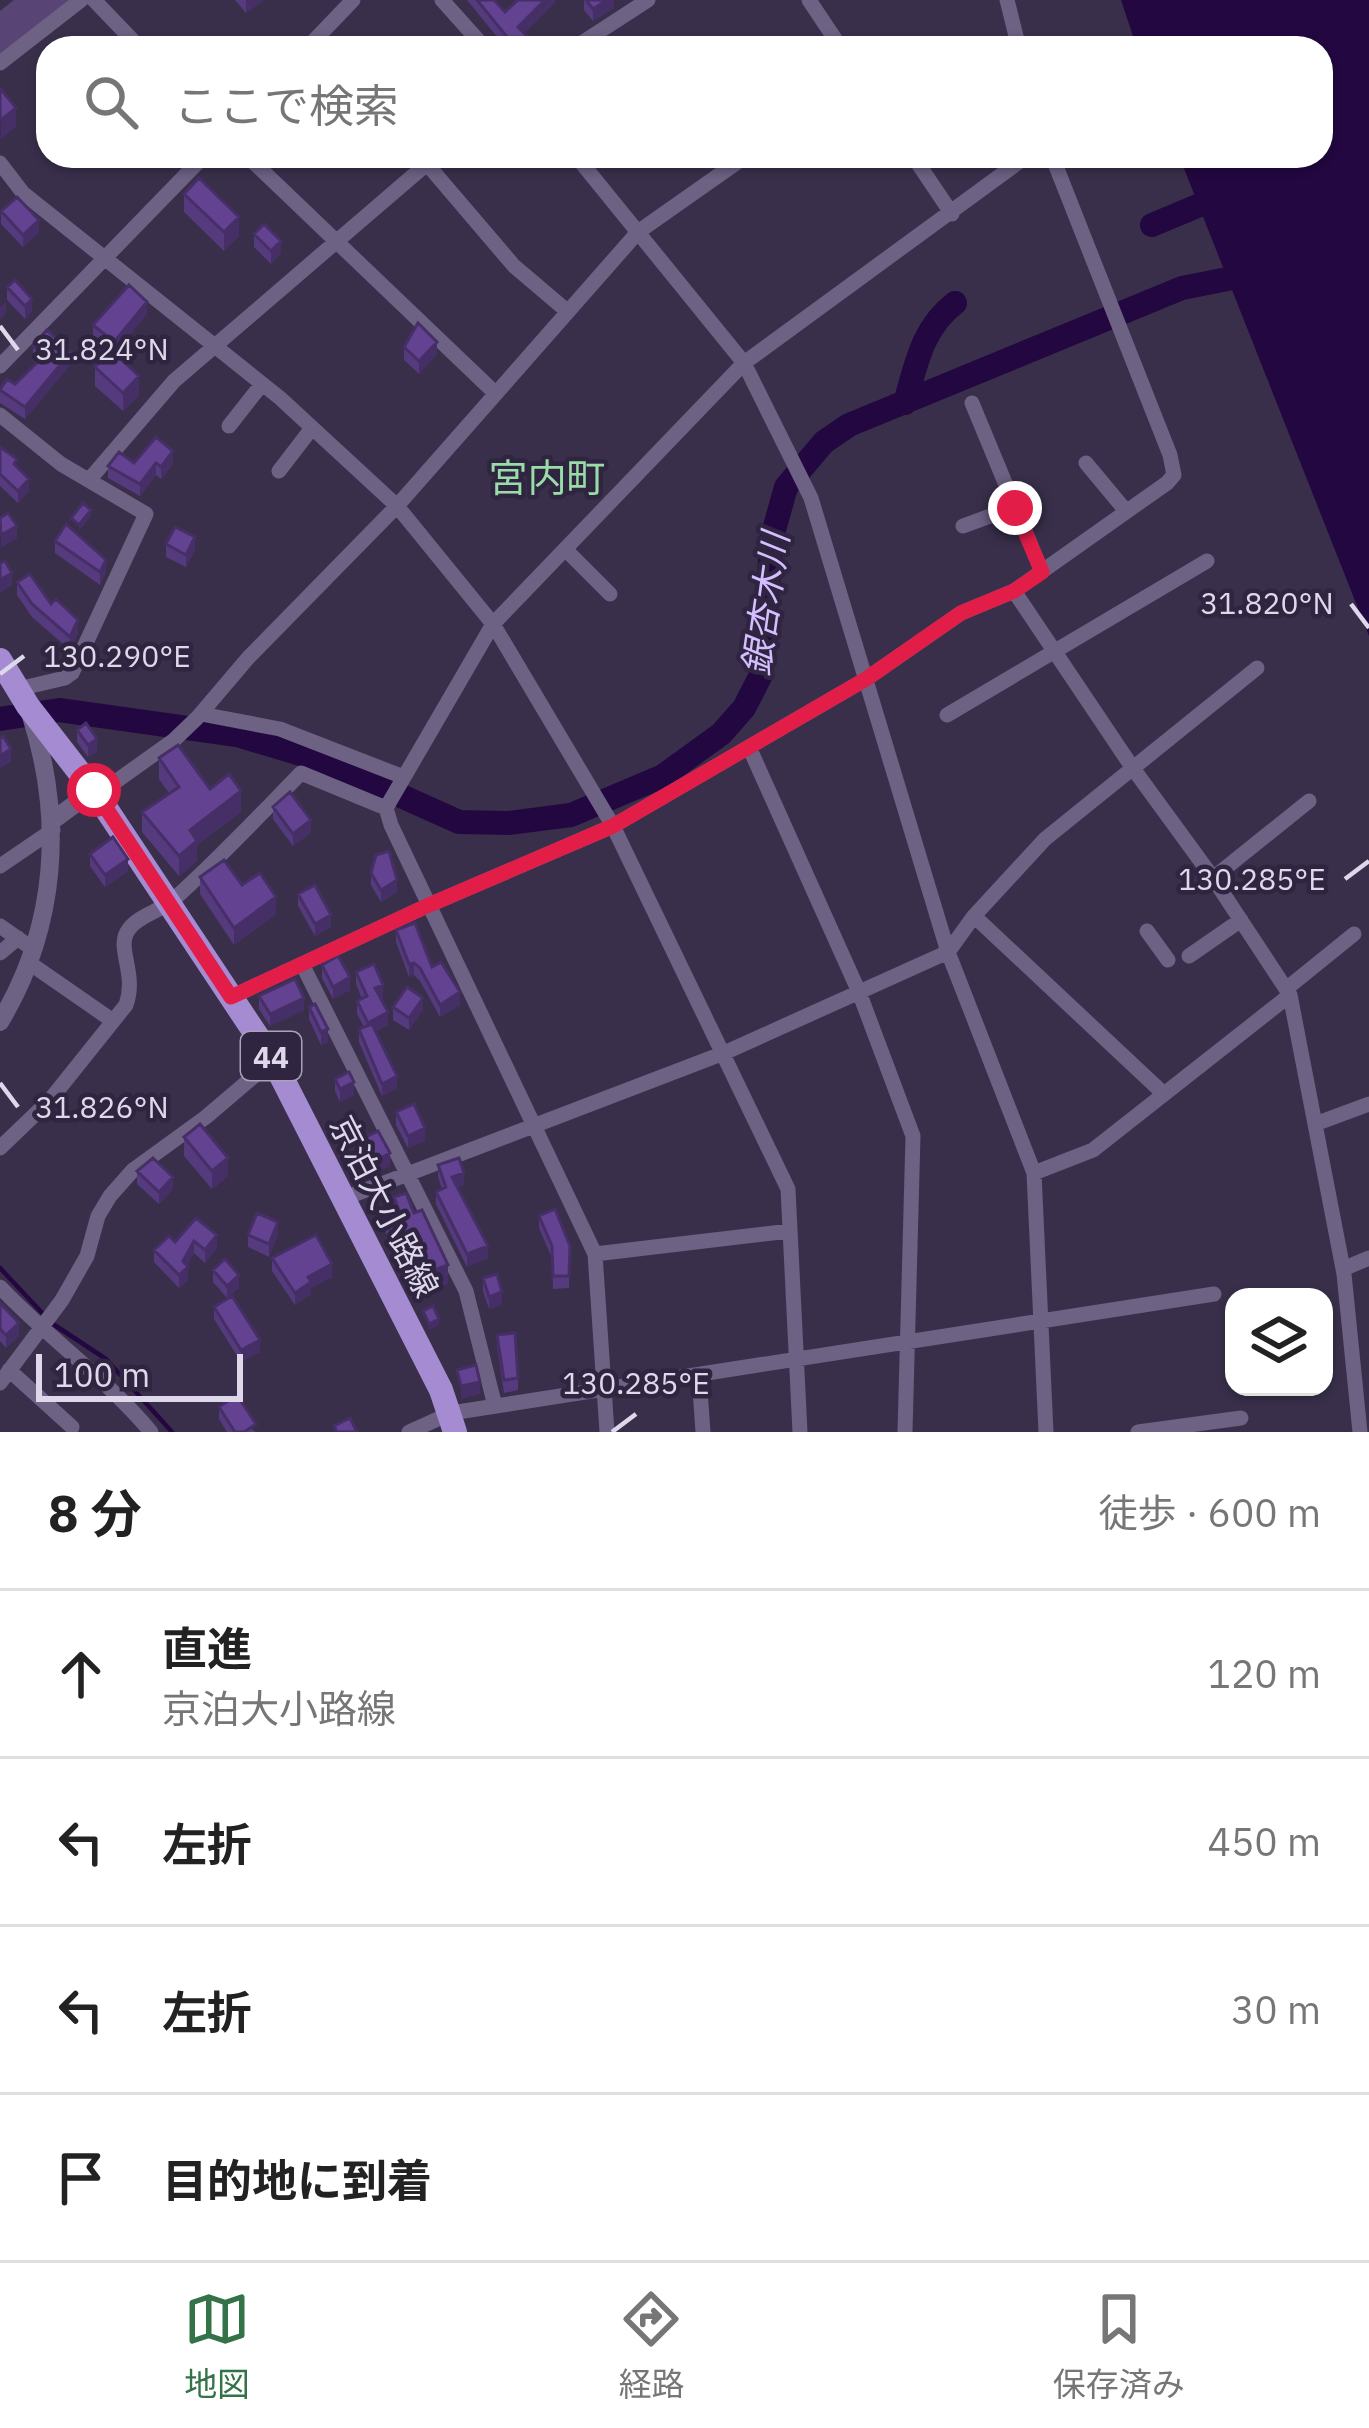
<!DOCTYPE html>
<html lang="ja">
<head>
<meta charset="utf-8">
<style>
  body { margin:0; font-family:"IBM Plex Sans","Noto Sans JP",sans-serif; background:#f2f2f2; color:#222 }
  .controls { position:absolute; right:36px; bottom:36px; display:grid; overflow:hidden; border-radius:24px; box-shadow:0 3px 9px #0004 }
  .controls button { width:108px; height:108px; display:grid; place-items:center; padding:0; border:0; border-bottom:3px solid #e0e0e0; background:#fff; color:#222; font:60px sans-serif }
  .scale { position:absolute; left:36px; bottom:30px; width:207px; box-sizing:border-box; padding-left:12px; border:6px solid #ded8ea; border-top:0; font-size:33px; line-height:42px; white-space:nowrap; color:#ded8ea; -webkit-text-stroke:9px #2f2540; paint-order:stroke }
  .stop { position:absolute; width:36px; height:36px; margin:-27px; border:9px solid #e11d48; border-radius:50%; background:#fff }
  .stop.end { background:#e11d48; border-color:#fff; box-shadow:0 3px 12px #0008 }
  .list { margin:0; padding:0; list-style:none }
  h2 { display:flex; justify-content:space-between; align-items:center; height:156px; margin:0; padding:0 48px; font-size:51px }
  h2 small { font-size:39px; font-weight:400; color:#767676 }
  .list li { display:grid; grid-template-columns:78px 1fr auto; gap:36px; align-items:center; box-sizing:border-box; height:168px; padding:0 48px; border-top:3px solid #e0e0e0 }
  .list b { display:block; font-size:45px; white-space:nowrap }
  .list p { margin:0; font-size:39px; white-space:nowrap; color:#767676 }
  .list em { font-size:39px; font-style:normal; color:#767676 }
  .icon { flex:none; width:66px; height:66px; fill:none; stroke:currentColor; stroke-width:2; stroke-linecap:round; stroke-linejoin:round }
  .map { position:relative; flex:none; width:1369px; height:1432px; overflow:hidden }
  .search { position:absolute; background:#fff; box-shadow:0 3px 9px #0004; left:36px; right:36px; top:36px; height:132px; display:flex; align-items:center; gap:30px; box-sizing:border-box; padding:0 42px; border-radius:36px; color:#767676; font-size:45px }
  .sheet { height:828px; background:#fff }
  nav { display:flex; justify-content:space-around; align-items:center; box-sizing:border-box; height:168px; border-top:3px solid #e0e0e0; background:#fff; font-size:33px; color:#767676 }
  nav a { display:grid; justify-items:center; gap:6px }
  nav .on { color:#347348 }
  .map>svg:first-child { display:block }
  .green { fill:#584576 }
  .water { fill:#230741 }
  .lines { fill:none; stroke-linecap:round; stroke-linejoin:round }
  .stream { stroke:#230741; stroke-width:4.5 }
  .river { stroke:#230741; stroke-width:24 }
  .minor { stroke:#6d6184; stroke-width:15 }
  .tertiary { stroke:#6d6184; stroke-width:18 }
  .primary { stroke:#a48bd2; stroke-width:24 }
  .wall { fill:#553a7d }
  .shaded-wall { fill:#452f66 }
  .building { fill:#634391; stroke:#452f66; stroke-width:3 }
  .route { stroke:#e11d48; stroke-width:15 }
  .ticks { fill:none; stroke:#ded8ea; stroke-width:4.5 }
  .labels { text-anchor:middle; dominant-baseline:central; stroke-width:9; stroke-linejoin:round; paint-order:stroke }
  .shield { fill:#2f2540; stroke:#aaa2b7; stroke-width:3 }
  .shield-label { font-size:30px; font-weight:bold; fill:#ded8ea }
  .street-label { font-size:33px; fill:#ded8ea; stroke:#2f2540 }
  .water-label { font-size:36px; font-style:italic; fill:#d4beff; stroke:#2f2540 }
  .quarter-label { font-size:39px; fill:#9adca8; stroke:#2f2540 }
  .ticks-label { font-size:30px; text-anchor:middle; fill:#ded8ea; stroke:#2f2540; stroke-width:9; stroke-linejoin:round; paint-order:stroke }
</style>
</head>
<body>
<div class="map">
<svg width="1369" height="1432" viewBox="0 0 1369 1432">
  <rect width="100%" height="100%" fill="#392f4b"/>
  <path class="green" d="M14,0H73L0,56V11Z"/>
  <path class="water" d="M1121,0H1369V636L1179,156H1321V48H1137Z"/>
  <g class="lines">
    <path class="stream" d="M0,1268L45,1316
      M53,1324L106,1359L172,1432"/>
    <path class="river" d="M1152,225L1207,202L1229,205
      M905,403C916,365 922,328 955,303
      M0,719L59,710L237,735L321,760L459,822L508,823L571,815L663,776L721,734L744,708L761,675L772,537L786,487L824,442L849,425L1182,288L1258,273"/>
    <path class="minor" d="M94,0L140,48
      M442,0L485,48
      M809,0L841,48
      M1007,0L1019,48
      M753,45L755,48
      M307,48L353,0
      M574,48L648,0
      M0,63L81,0
      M247,156L494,392
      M576,156L744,363L811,498L948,952L1034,1173L1046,1432
      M913,156L952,214
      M0,163L23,193L280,398L397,506L493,624L613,826L788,1189L800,1432
      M427,164L514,266L567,311
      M0,366L204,156
      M972,403L1042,572
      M0,415L61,464L146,514L72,673L65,678L18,689
      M229,426L262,384
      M1086,463L1126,511
      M279,471L312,428
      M89,480L174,381L436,156
      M963,526L1015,507
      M565,549L610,594
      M1014,591L1132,767L1213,878L1290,995L1344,1274L1360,1432
      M201,714L280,729L401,776
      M947,715L1207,561
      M749,747L859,992L913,1136L905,1432
      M97,795L174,740L197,718L248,658L397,506L638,232L746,156
      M0,866L53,830
      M1213,878L1309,801
      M974,916L1164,1094
      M0,926L33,949
      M1147,931L1168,960
      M0,953L18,938
      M1189,956L1241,920
      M28,962L113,1021
      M302,964L466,1291L495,1406
      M1286,989L1354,934
      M231,997L429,905L613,826L866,679L961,613L1014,591L1167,483L1174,475L1170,455L1052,156
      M1315,1124L1369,1104
      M0,1148L50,1100L126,1005C137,974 117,950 127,932C136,916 159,912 173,900C218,860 259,816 301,773L386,808
      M1034,1173L1093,1150L1290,995
      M345,1198L724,1053L948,952L974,916L1045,839L1257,668
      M595,1254L790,1231
      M1343,1269L1369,1258
      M0,1287C48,1338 106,1378 151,1432
      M9,1370L72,1427
      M699,1375L703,1432
      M0,1383L62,1300L87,1256L98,1216L110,1196L133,1170L206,1117L273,1060
      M409,1432L451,1413L1214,1294
      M607,1432L595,1254L391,825L386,808L493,624L744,363L1027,156
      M1138,1432L1241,1418"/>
    <path class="tertiary" d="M52,821L94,790
      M0,1022C57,927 64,820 31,716"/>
    <path class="primary" d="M0,660L28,706L97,795L273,1060L441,1390L455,1432"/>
  </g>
  <path class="wall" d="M235,0H264L246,13Z
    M467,0H494L505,12L555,0V2L524,33L539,48H506Z
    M584,0H614V8L593,21L584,10Z
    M184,194L239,236L224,251L184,212Z
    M1,211L39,232L23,247L1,224Z
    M254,234L281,253L271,264L254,247Z
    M7,287L32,311L25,319L7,300Z
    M147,314L114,354L139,395L123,411L95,386V367L110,351L93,337V325Z
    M33,346L71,364L25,419L0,403V390L15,384L37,362L33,358Z
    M404,347L437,354L419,374L404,360Z
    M0,447L17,467L29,491L18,503L0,486Z
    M134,463L173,464L161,479L156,475L140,496L108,478V466Z
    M55,541L106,572L100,585L55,553Z
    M166,544L195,550L186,567L166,557Z
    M17,582L51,604L78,633L70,650L32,617L17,595Z
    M77,730L97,752L88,757L77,742Z
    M159,758L210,789L241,812L197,845V861L179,876L142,832V812L169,793L159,779Z
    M273,807L311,833L293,846L273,819Z
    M90,854L128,871L105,887L90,866Z
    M371,873L397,892L381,902L371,885Z
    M200,877L242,885L276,914L234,945L200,894Z
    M298,894L331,927L315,936L298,906Z
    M396,930L432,967L460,1005L440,1017L420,981L414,975L409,977L396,942Z
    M322,965L350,990L333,999L322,978Z
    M356,972L383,997L381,998L388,1025L375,1031L397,1088L382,1096L359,1042V1029L364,1027L357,1014V1001L362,999L356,984Z
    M259,996L304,1010L270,1026L259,1009Z
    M309,1007L328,1042L321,1045L309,1019Z
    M393,1007L423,1010L409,1030L393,1020Z
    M335,1079L354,1095L340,1102L335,1091Z
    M396,1112L425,1141L408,1148L396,1125Z
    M184,1137L228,1176L212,1189L184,1156Z
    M366,1137L390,1166L377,1172L366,1149Z
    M438,1165L464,1185L457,1187L488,1258L467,1267L436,1204V1192L442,1189L438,1177Z
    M137,1171L173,1189L159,1204L137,1184Z
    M394,1197L414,1213L448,1284L434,1289L432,1284L411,1294L386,1241V1222L395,1218Z
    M539,1216L570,1246L569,1288L553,1289L552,1258L539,1228Z
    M196,1218L217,1248L205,1263L194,1253L187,1266L188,1280L179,1288L154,1262V1250L175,1242Z
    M278,1234L269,1257L248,1247V1235Z
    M272,1258L332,1277L311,1288V1294L295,1305L272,1271Z
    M213,1270L239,1288L227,1298L213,1282Z
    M483,1278L502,1305L489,1309L483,1291Z
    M0,1303L19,1336L6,1348L0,1341Z
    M214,1307L260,1352L241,1362L214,1319Z
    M497,1335L518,1378V1390L504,1393L497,1347Z
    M219,1407L256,1432H227L219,1419Z"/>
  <path class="shaded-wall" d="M246,0H264L246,13Z
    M545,0H555V2L518,39V27Z
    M607,0H614V8L593,21V9Z
    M16,108V127L1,139V120Z
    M239,217V236L224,251V232Z
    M39,220V232L23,247V235Z
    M281,241V253L271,264V251Z
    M32,299V311L25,319V306Z
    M6,302V314L0,320V307Z
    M147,302V314L114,354V342Z
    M437,342V354L419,374V361Z
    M71,352V364L25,419V407Z
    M139,376V395L123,411V393Z
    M173,451V464L161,479V467Z
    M156,463V475L140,496V484Z
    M29,479V491L18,503V491Z
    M91,510V516L79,531V525Z
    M17,526V538L1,548V535Z
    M195,537V550L186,567V555Z
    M106,560V572L100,585V572Z
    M12,573V585L0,593V580Z
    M78,620V633L70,650V637Z
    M97,739V752L88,757V745Z
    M11,749V762L0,768V756Z
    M241,791V812L197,845V861L179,876V856L190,830Z
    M311,820V833L293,846V834Z
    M128,859V871L105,887V875Z
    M397,880V892L381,902V890Z
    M276,897V914L234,945V928Z
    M331,915V927L315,936V924Z
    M414,963V975L409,977V964Z
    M350,977V990L333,999V987Z
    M383,985V997L375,1001V988Z
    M460,992V1005L440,1017V1005Z
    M304,998V1010L270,1026V1014Z
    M423,998V1010L409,1030V1018Z
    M388,1012V1025L368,1035V1023Z
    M328,1029V1042L321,1045V1032Z
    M397,1076V1088L382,1096V1084Z
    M354,1082V1095L340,1102V1089Z
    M425,1128V1141L408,1148V1136Z
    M390,1153V1166L377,1172V1160Z
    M228,1158V1176L212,1189V1171Z
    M464,1173V1185L452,1189V1177Z
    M173,1177V1189L159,1204V1192Z
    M278,1222V1234L269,1257V1244Z
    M217,1235V1248L205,1263V1250Z
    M194,1241V1253L185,1270L188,1267V1280L179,1288V1275L183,1261Z
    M488,1246V1258L467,1267V1254Z
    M332,1264V1277L311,1288V1294L295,1305V1293L308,1277Z
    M432,1265V1284L411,1294V1276Z
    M448,1265V1284L434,1289V1270Z
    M239,1275V1288L227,1298V1286Z
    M502,1292V1305L489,1309V1297Z
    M439,1319V1325L429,1330V1324Z
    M19,1323V1336L6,1348V1335Z
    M260,1340V1352L241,1362V1350Z
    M480,1382V1394L461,1399V1386Z"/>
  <path class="building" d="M477,0H494L505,12L518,0H545L518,27L539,48H516Z
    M586,0H607L593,9Z
    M582,38L589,48H567Z
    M0,88L16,108L1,120L0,119Z
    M199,178L239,217L224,232L184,194Z
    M17,197L39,220L23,235L1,211Z
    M264,224L281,241L271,251L254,234Z
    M15,280L32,299L25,306L7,287Z
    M129,285L147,302L114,342L93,325Z
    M418,323L437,342L419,361L404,347Z
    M47,330L71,352L25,407L0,390L7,379L15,384L44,356L33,346Z
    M111,350L139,376L123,393L95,367Z
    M156,437L173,451L161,467L156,463L140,484L108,466L119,452L134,463Z
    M0,447L17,459L14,464L29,479L18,491L0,474Z
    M83,503L91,510L79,525L71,518Z
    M8,513L17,526L1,535L0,518Z
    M66,524L106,560L100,572L55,541Z
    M175,527L195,537L186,555L166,544Z
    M5,561L12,573L0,580V563Z
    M30,574L51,604L56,599L78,620L70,637L32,604L17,582Z
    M86,723L97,739L88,745L77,730Z
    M3,736L11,749L0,756V738Z
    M178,745L210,789L229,774L241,791L190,830L197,841L179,856L142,812L179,787L159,758Z
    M290,792L311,820L293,834L273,807Z
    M113,837L128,859L105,875L90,854Z
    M389,851L397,880L381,890L371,873L376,855Z
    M224,860L242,885L260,873L276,897L234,928L200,877Z
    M315,885L331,915L315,924L298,894Z
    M415,923L432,967L441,962L460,992L440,1005L420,968L414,963L409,964L396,930Z
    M338,956L350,977L333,987L322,965Z
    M374,964L383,985L375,988L388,1012L368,1023L357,1001L367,996L356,972Z
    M295,979L304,998L270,1014L259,996Z
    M407,987L423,998L409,1018L393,1007Z
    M315,1004L328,1029L321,1032L309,1007Z
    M372,1024L397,1076L382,1084L359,1029Z
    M349,1072L354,1082L340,1089L335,1079Z
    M414,1104L425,1128L408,1136L396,1112Z
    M200,1124L228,1158L212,1171L184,1137Z
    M378,1131L390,1153L377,1160L366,1137Z
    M153,1158L173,1177L159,1192L137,1171Z
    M459,1158L464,1173L452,1177L488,1246L467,1254L436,1192L446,1187L438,1165Z
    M406,1193L414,1213L422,1210L448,1265L434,1270L432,1265L411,1276L386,1222L401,1216L394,1197Z
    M555,1209L570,1246L569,1276H553L552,1246L539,1216Z
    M257,1213L278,1222L269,1244L248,1235Z
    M196,1218L217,1235L205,1250L194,1241L183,1261L188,1267L179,1275L154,1250L169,1236L175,1242Z
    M316,1235L332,1264L308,1277L311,1282L295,1293L272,1258Z
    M225,1259L239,1275L227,1286L213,1270Z
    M497,1274L502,1292L489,1297L483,1278Z
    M232,1296L260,1340L241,1350L214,1307Z
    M0,1303L19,1323L6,1335L0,1329Z
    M433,1306L439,1319L429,1324L423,1311Z
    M515,1333L518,1378L504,1380L497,1335Z
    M476,1365L480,1382L461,1386L457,1370Z
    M237,1395L256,1424L244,1432H235L219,1407Z
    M350,1418L357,1432H337L334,1426Z"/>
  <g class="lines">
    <path class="route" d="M94,790L231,997L429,905L613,826L866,679L961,613L1014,591L1042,572L1015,508"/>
  </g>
  <path class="ticks" d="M0,326L18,350M1351,604L1369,628M0,674L24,656M1345,879L1369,861M0,1083L18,1107M612,1432L636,1414"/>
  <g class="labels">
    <rect class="shield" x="241" y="1032" width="60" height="48" rx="9"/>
    <g class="shield-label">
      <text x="271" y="1056">44</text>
    </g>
    <g class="street-label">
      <text transform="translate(385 1206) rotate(63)">京泊大小路線</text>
    </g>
    <g class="water-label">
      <text transform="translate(765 604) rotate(-82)">銀杏木川</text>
    </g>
    <g class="quarter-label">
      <text x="547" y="477">宮内町</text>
    </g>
  </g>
  <g class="ticks-label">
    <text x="102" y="360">31.824°N</text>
    <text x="1267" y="614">31.820°N</text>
    <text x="117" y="667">130.290°E</text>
    <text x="1252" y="890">130.285°E</text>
    <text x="102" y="1118">31.826°N</text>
    <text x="636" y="1394">130.285°E</text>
  </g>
</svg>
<div class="controls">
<button><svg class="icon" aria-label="layers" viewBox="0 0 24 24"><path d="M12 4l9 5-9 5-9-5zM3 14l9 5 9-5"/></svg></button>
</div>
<div class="scale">100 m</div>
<div class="stop" style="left:94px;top:790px"></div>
<div class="stop end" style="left:1015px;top:508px"></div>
<div class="search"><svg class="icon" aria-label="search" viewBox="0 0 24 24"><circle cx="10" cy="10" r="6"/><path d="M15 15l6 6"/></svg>ここで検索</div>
</div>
<section class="sheet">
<h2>8 分<small>徒歩 · 600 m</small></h2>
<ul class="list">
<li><svg class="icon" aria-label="ahead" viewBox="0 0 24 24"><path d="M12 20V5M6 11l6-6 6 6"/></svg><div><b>直進</b><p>京泊大小路線</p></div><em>120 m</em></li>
<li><svg class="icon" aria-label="left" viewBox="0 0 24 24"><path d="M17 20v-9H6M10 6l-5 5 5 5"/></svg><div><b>左折</b></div><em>450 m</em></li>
<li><svg class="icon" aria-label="left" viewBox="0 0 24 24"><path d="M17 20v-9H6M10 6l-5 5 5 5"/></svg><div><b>左折</b></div><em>30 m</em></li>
<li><svg class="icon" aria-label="arrive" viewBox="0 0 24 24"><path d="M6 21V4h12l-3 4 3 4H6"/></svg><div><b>目的地に到着</b></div></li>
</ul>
</section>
<nav>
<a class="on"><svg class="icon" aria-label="map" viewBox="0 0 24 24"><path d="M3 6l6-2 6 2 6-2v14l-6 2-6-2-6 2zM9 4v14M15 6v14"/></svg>地図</a>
<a><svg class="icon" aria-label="directions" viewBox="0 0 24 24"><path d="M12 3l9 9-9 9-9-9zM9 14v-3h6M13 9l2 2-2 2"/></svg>経路</a>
<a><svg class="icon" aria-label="saved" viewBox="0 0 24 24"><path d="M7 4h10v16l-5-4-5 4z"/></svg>保存済み</a>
</nav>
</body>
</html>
